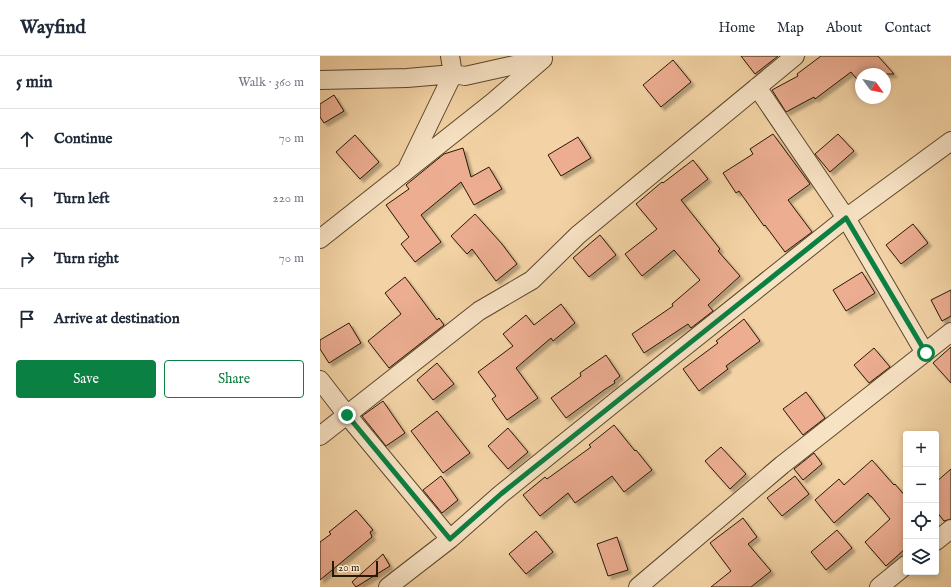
<!DOCTYPE html>
<html lang="en">
<head>
<meta charset="utf-8">
<style>
  body { margin:0; font-family:"IM FELL English",serif; background:#f2f2f3; color:#1f2937 }
  .controls { position:absolute; right:12px; bottom:12px; display:grid; overflow:hidden; border-radius:4px; box-shadow:0 2px 6px #0003 }
  .controls button { width:36px; height:36px; display:grid; place-items:center; padding:0; border:0; border-bottom:1px solid #e0e1e3; background:#fff; color:#1f2937; font:20px sans-serif }
  .compass { position:absolute; left:535px; top:12px; width:36px; height:36px; border-radius:50%; background:#fff; box-shadow:0 2px 6px #0003; rotate:123deg }
  .scale { position:absolute; left:12px; bottom:10px; width:46px; box-sizing:border-box; padding-left:4px; border:2px solid #291804; border-top:0; font-size:11px; line-height:14px; white-space:nowrap; color:#291804; -webkit-text-stroke:3px #f7e2c4; paint-order:stroke }
  .stop { position:absolute; width:12px; height:12px; margin:-9px; border:3px solid #0b8043; border-radius:50%; background:#fff }
  .stop.end { background:#0b8043; border-color:#fff; box-shadow:0 1px 4px #0008 }
  .list { margin:0; padding:0; list-style:none }
  h2 { display:flex; justify-content:space-between; align-items:center; height:52px; margin:0; padding:0 16px; font-size:17px }
  h2 small { font-size:13px; font-weight:400; color:#747a83 }
  .list li { display:grid; grid-template-columns:26px 1fr auto; gap:12px; align-items:center; box-sizing:border-box; height:60px; padding:0 16px; border-top:1px solid #e0e1e3 }
  .list b { display:block; font-size:15px; white-space:nowrap }
  .list em { font-size:13px; font-style:normal; color:#747a83 }
  .actions { display:flex; gap:8px; padding:12px 16px }
  .actions a { flex:1; padding:9px 0; border:1px solid #0b8043; border-radius:4px; text-align:center; font-size:14px; color:#0b8043 }
  .actions .main { background:#0b8043; color:#fff }
  .icon { flex:none; width:22px; height:22px; fill:none; stroke:currentColor; stroke-width:2; stroke-linecap:round; stroke-linejoin:round }
  .map { position:relative; flex:none; width:631px; height:531px; overflow:hidden }
  header { display:flex; align-items:center; gap:24px; box-sizing:border-box; height:56px; padding:0 20px; background:#fff; border-bottom:1px solid #e0e1e3 }
  header strong { font-size:19px }
  nav { display:flex; gap:22px; margin-inline-start:auto; font-size:14px }
  main { display:flex }
  aside { flex:1; background:#fff }
  .map>svg:first-child { display:block }
  .building { fill:#ecad91; stroke:#291804; filter:url(#shadow) }
  .lines { fill:none; stroke-linecap:round; stroke-linejoin:round }
  .minor-casing { stroke:#5c472c; stroke-width:20 }
  .minor { stroke:#f7e2c4; stroke-width:18 }
  .route { stroke:#0b8043; stroke-width:5 }
</style>
</head>
<body>
<header>
<strong>Wayfind</strong>
<nav><a>Home</a><a>Map</a><a>About</a><a>Contact</a></nav>
</header>
<main>
<aside>
<h2>5 min<small>Walk · 360 m</small></h2>
<ul class="list">
<li><svg class="icon" aria-label="ahead" viewBox="0 0 24 24"><path d="M12 20V5M6 11l6-6 6 6"/></svg><div><b>Continue</b></div><em>70 m</em></li>
<li><svg class="icon" aria-label="left" viewBox="0 0 24 24"><path d="M17 20v-9H6M10 6l-5 5 5 5"/></svg><div><b>Turn left</b></div><em>220 m</em></li>
<li><svg class="icon" aria-label="right" viewBox="0 0 24 24"><path d="M7 20v-9h11M14 6l5 5-5 5"/></svg><div><b>Turn right</b></div><em>70 m</em></li>
<li><svg class="icon" aria-label="arrive" viewBox="0 0 24 24"><path d="M6 21V4h12l-3 4 3 4H6"/></svg><div><b>Arrive at destination</b></div></li>
</ul>
<div class="actions"><a class="main">Save</a><a>Share</a></div>
</aside>
<div class="map">
<svg width="631" height="531" viewBox="0 0 631 531">
  <defs>
    <filter id="shadow"><feDropShadow dx="3.5" dy="3.5" stdDeviation="1" flood-color="#0004"/></filter>
  </defs>
  <rect width="100%" height="100%" fill="#f3d3a5"/>
  <filter id="stains"><feTurbulence type="fractalNoise" baseFrequency=".005" numOctaves="4"/><feColorMatrix values="0 0 0 0 .2 0 0 0 0 .09 0 0 0 0 .02 0 0 0 .5 -.17"/></filter>
  <radialGradient id="worn" r=".72"><stop offset=".6" stop-color="#630" stop-opacity="0"/><stop offset="1" stop-color="#630" stop-opacity=".3"/></radialGradient>
  <path class="building" d="M421,0H458L435,18Z
    M501,0H558L574,18H541V28L531,16L495,43L494,41L466,56L452,34L478,20L477,18Z
    M353,4L371,26L341,51L323,29Z
    M14,39L24,55L4,67L0,61V48Z
    M453,78L490,128L468,144L492,176L465,196L445,169L444,170L419,135L416,137L403,117L433,98L430,93Z
    M518,78L534,95L510,116L495,98Z
    M35,79L59,106L40,123L16,96Z
    M258,81L271,102L241,120L228,99Z
    M143,92L151,121L169,111L182,133L154,149L141,126L101,159L121,186L95,206L81,188L89,181L66,149L89,133L86,129L124,98Z
    M373,104L388,123L361,144L400,193L398,195L420,220L388,249L393,255L371,272L368,268L324,297L312,278L353,250L352,248L380,224L354,194L322,220L305,198L337,173L316,148L342,126L343,127Z
    M155,158L182,188L197,208L176,225L152,193L147,198L131,180Z
    M593,168L608,187L581,208L566,189Z
    M280,179L296,199L269,221L253,202Z
    M542,216L555,237L526,255L513,234Z
    M85,221L117,264L119,262L124,269L69,312L48,285L81,258L65,237Z
    M631,234V260L622,265L611,244Z
    M241,248L255,267L233,285L231,282L196,312L218,342L187,364L172,343L176,340L158,316L193,290L183,278L206,259L214,269Z
    M424,263L440,285L406,310L408,313L379,335L363,313L398,287L396,285Z
    M29,267L41,287L9,307L0,293V284Z
    M631,291V327L613,307Z
    M554,292L570,311L549,327L534,309Z
    M286,299L300,320L294,325L295,327L284,334L246,362L231,342L261,320L260,317Z
    M117,307L134,328L113,344L97,324Z
    M486,336L505,362L483,379L463,353Z
    M63,345L85,377L66,390L42,360Z
    M117,355L150,397L123,417L91,375Z
    M294,369L315,395L316,394L332,414L304,436L292,420L255,447L248,437L220,460L203,439L225,421L227,423L271,391L269,389Z
    M188,372L208,396L188,413L168,390Z
    M401,391L426,418L410,433L385,405Z
    M494,397L502,408L483,424L474,413Z
    M552,404L574,429L575,428L586,441V492L566,510L545,486L570,463L551,440H550L548,437L514,467L495,444L519,423L524,429Z
    M631,413V463L624,465L616,455V426Z
    M121,420L138,444L122,457L103,434Z
    M475,420L489,438L462,460L447,442Z
    M36,454L53,474L50,476L52,481L0,524V486L11,478L9,476Z
    M423,462L437,481L428,488L451,515L431,531H391L411,515L390,487Z
    M517,474L532,492L506,514L491,496Z
    M216,475L233,496L206,518L189,498Z
    M297,481L308,514L288,520L277,488Z
    M63,498L70,510L36,531L32,526Z"/>
  <g class="lines">
    <g class="minor-casing">
      <path id="minor" d="M0,24L87,22L133,18L145,20L221,3
        M437,31L526,162L605,297
        M88,111L133,18L130,0
        M0,183L173,46L223,3
        M0,324L27,359L130,483
        M0,380L159,255L212,224L258,179L475,0
        M616,485L631,473
        M68,531L130,483L181,438L294,347L526,162L631,85
        M318,531L462,409L631,276
        M559,531L586,509"/>
    </g>
    <use href="#minor" class="minor"/>
  </g>
  <g class="lines">
    <path class="route" d="M27,359L130,483L181,438L526,162L606,297"/>
  </g>
  <rect width="100%" height="100%" filter="url(#stains)"/>
  <rect width="100%" height="100%" fill="url(#worn)"/>
</svg>
<div class="controls">
<button>+</button>
<button>−</button>
<button><svg class="icon" aria-label="locate" viewBox="0 0 24 24"><circle cx="12" cy="12" r="6"/><path d="M12 2v4M12 18v4M2 12h4M18 12h4"/></svg></button>
<button><svg class="icon" aria-label="layers" viewBox="0 0 24 24"><path d="M12 4l9 5-9 5-9-5zM3 14l9 5 9-5"/></svg></button>
</div>
<svg class="compass" viewBox="-18 -18 36 36"><path d="M0-13l5 13h-10z" fill="#e53935"/><path d="M0 13l5-13h-10z" fill="#747a83"/></svg>
<div class="scale">20 m</div>
<div class="stop" style="left:606px;top:297px"></div>
<div class="stop end" style="left:27px;top:359px"></div>
</div>
</main>
</body>
</html>
